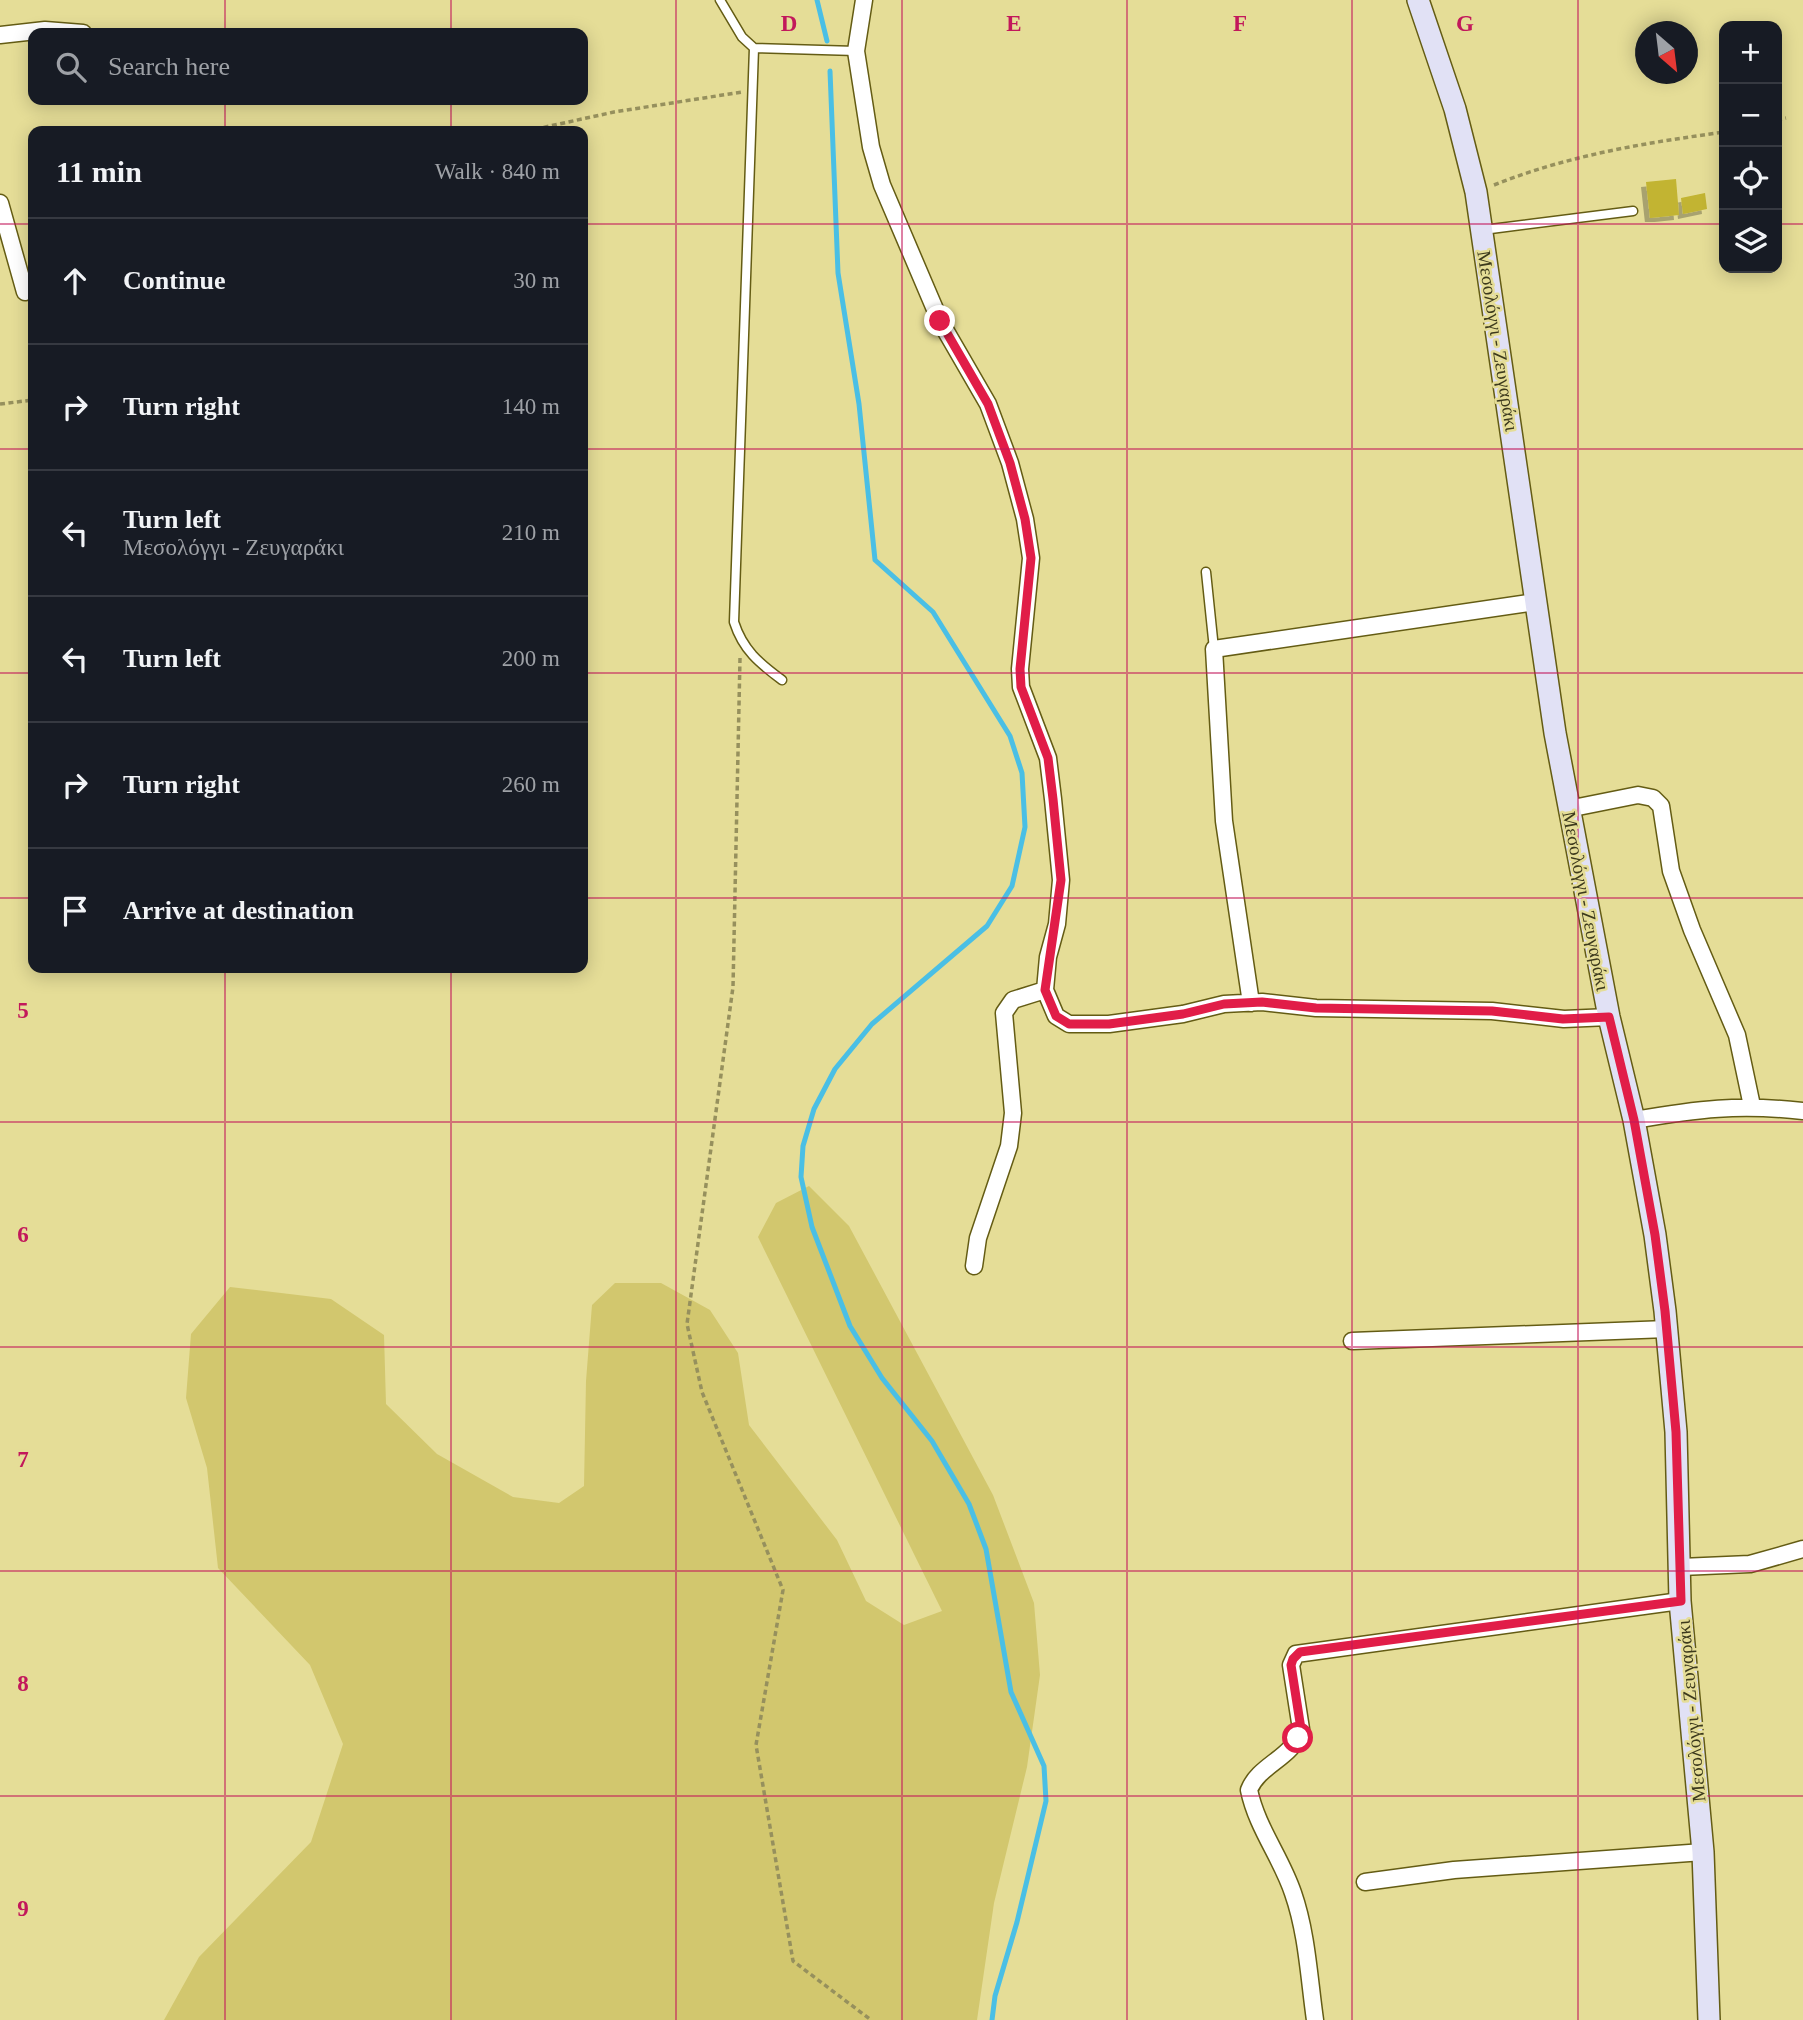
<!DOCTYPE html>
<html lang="en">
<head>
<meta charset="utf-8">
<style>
  body { margin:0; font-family:"Times New Roman",serif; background:#242831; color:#f1f3f6 }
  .controls { position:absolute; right:21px; top:21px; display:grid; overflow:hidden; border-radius:14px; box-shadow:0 4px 18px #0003 }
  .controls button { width:63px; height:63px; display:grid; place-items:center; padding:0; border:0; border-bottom:2px solid #363941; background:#171b24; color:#f1f3f6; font:35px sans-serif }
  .compass { position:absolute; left:1635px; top:21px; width:63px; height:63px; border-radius:50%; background:#171b24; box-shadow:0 4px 18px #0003; rotate:152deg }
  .stop { position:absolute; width:21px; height:21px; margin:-16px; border:5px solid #e11d48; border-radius:50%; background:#fff }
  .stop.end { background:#e11d48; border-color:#fff; box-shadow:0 2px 7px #0008 }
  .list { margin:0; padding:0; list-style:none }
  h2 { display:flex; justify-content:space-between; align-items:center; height:91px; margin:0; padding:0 28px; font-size:30px }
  h2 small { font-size:23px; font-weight:400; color:#9ea1a6 }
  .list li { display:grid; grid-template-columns:46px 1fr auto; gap:21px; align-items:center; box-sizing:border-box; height:126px; padding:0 28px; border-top:2px solid #363941 }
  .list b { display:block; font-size:26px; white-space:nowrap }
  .list p { margin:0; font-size:23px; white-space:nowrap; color:#9ea1a6 }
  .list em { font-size:23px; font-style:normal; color:#9ea1a6 }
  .icon { flex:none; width:38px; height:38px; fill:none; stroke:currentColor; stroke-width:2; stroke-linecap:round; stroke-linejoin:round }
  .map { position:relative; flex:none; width:1803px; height:2020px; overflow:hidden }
  .search { position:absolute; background:#171b24; box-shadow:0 4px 18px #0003; left:28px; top:28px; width:560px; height:77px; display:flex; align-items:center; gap:18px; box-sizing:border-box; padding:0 24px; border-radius:14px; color:#9ea1a6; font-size:26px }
  .panel { position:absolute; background:#171b24; box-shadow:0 4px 18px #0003; left:28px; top:126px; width:560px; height:847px; border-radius:14px }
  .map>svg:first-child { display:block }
  .green { fill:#d2c76e }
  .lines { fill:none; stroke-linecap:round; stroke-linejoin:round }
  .stream { stroke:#4abfe5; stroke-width:5 }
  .building { fill:#c2b430; filter:url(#shadow) }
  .service-casing { stroke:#645c14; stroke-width:11 }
  .minor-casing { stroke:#645c14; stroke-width:19 }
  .secondary-casing { stroke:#645c14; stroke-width:24 }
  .path { stroke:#96905d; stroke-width:3.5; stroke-dasharray:5 3.5; stroke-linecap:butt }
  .service { stroke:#fff; stroke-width:8 }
  .minor { stroke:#fff; stroke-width:16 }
  .secondary { stroke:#e1e1f5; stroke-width:21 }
  .route { stroke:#e11d48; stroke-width:9 }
  .grid { fill:none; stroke:#c2185b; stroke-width:2; stroke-opacity:0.55 }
  .labels { text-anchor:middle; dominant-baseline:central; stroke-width:5; stroke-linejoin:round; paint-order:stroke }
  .street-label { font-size:19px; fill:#3d3a1d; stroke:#e5dd97 }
  .grid-label { font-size:23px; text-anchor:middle; font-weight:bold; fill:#c2185b; stroke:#e5dd97; stroke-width:5; stroke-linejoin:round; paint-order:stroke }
</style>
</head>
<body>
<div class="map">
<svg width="1803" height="2020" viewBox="0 0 1803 2020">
  <defs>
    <filter id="shadow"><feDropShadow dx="-5" dy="5" stdDeviation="0" flood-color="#0004"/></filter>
  </defs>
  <rect width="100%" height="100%" fill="#e5dd97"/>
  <path class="green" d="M809,1186L849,1226L993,1495L1034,1603L1040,1675L1027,1767L994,1903L977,2020H164L199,1957L311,1842L343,1744L310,1665L218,1568L207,1468L186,1398L191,1334L230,1287L331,1299L384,1335L386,1404L437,1454L513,1497L559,1503L584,1486L586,1381L592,1305L615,1283H661L710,1310L738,1353L749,1425L837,1540L866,1601L904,1625L942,1611L758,1237L776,1203Z"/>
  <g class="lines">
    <path class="stream" d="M817,0L827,41
      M830,71L838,273L859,404L875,560L933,612L1010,736L1022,773L1025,827L1012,886L987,926L872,1024L835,1069L814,1109L803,1146L801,1177L812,1227L850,1326L882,1378L932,1441L969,1504L986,1549L1011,1692L1044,1766L1046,1801L1017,1922L995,1996L992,2020"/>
  </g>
  <path class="building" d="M1676,179L1679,215L1650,218L1646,182Z
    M1705,193L1707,209L1683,214L1681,198Z"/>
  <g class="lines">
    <g class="service-casing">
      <path id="service" d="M720,0L742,37L754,48L734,622C743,650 759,663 782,680
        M754,48L856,51
        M1483,230L1633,211
        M1206,572L1214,649"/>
    </g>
    <g class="minor-casing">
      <path id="minor" d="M864,0L856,51L871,147L882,185L940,321L988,404L1010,463L1025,519L1031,558L1020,669L1021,687L1048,758L1053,799L1061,880L1057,924L1048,957L1045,990L1056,1016L1069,1024H1109L1183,1014L1224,1004L1262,1002L1316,1008L1492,1011L1564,1019L1609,1017
        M0,35L45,30L83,33
        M0,203L25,292
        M1568,809L1638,795L1653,798L1661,806L1671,871L1692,930L1737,1035L1752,1106
        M1251,1003L1224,821L1214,649L1536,602
        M1634,1120C1698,1109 1738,1104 1803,1111
        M974,1266L978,1238L1009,1146L1013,1113L1004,1013L1013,1000L1045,990
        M1352,1341L1667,1329
        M1681,1567L1750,1564L1803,1549
        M1365,1882L1454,1870L1703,1852
        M1315,2020C1309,1978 1307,1933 1293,1893C1281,1857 1257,1828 1249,1790C1259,1764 1294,1758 1301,1729L1291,1665L1296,1654L1680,1601"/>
    </g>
    <g class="secondary-casing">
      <path id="secondary" d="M1418,0L1455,109L1476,192L1555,733L1609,1017L1634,1120L1655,1235L1665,1311L1676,1432L1680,1601L1703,1852L1709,2020"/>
    </g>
    <path class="path" d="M1777,120L1786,118
      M527,131L614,112L742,92
      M1494,185C1569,155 1645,143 1724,132
      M0,404L33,400
      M740,658L733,987L687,1324L702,1392L783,1590L756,1745L793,1961L871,2020"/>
    <use href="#service" class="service"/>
    <use href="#minor" class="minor"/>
    <use href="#secondary" class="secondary"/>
  </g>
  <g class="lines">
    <path class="route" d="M940,321L988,404L1010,463L1025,519L1031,558L1020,669L1021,687L1048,758L1053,799L1061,880L1045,990L1056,1016L1069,1024H1109L1183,1014L1224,1004L1262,1002L1316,1008L1492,1011L1563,1019L1609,1017L1634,1120L1655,1235L1665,1311L1676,1432L1681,1601L1300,1652L1293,1659L1291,1665L1301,1729L1298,1738"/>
  </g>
  <path class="grid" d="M225,0V33M451,0V33M676,0V2020M902,0V2020M1127,0V2020M1352,0V2020M1578,0V2020M225,100V131M451,100V131M0,224H33M583,224H1724M1777,224H1803M0,449H33M583,449H1803M0,673H33M583,673H1803M0,898H33M583,898H1803M225,968V2020M451,968V2020M0,1122H1803M0,1347H1803M0,1571H1803M0,1796H1803"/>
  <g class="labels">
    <g class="street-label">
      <text transform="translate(1498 341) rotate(81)">Μεσολόγγι - Ζευγαράκι</text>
      <text transform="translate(1586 901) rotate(79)">Μεσολόγγι - Ζευγαράκι</text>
      <text transform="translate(1691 1711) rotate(-95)">Μεσολόγγι - Ζευγαράκι</text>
    </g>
  </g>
  <g class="grid-label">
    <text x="789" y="31">D</text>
    <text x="1014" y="31">E</text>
    <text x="1240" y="31">F</text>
    <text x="1465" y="31">G</text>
    <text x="23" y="1018">5</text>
    <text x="23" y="1242">6</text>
    <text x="23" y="1467">7</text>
    <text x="23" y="1691">8</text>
    <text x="23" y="1916">9</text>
  </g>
</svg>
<div class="controls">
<button>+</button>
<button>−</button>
<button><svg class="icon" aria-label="locate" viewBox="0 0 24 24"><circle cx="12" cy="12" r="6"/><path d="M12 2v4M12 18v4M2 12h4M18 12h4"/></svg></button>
<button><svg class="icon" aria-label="layers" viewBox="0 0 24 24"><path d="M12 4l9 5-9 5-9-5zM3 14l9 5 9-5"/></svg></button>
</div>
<svg class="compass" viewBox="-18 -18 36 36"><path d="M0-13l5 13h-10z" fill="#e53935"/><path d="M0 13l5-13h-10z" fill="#9ea1a6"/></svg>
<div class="stop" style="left:1298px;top:1738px"></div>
<div class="stop end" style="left:940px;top:321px"></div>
<div class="search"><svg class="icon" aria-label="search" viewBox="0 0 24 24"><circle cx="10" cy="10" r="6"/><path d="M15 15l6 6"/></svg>Search here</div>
<section class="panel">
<h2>11 min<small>Walk · 840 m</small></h2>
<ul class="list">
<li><svg class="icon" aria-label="ahead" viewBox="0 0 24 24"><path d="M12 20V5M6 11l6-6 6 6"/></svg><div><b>Continue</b></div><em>30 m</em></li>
<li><svg class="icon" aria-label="right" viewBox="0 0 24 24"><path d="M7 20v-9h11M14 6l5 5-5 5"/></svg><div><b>Turn right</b></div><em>140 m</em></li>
<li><svg class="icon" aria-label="left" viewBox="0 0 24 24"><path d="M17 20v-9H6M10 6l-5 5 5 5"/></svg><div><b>Turn left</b><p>Μεσολόγγι - Ζευγαράκι</p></div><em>210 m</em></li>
<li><svg class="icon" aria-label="left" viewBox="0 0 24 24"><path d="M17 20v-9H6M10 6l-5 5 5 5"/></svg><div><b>Turn left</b></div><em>200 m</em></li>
<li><svg class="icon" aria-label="right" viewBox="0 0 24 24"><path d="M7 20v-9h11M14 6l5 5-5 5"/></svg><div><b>Turn right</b></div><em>260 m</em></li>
<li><svg class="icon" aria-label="arrive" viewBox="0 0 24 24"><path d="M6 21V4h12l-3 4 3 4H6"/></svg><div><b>Arrive at destination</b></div></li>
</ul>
</section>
</div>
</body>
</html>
